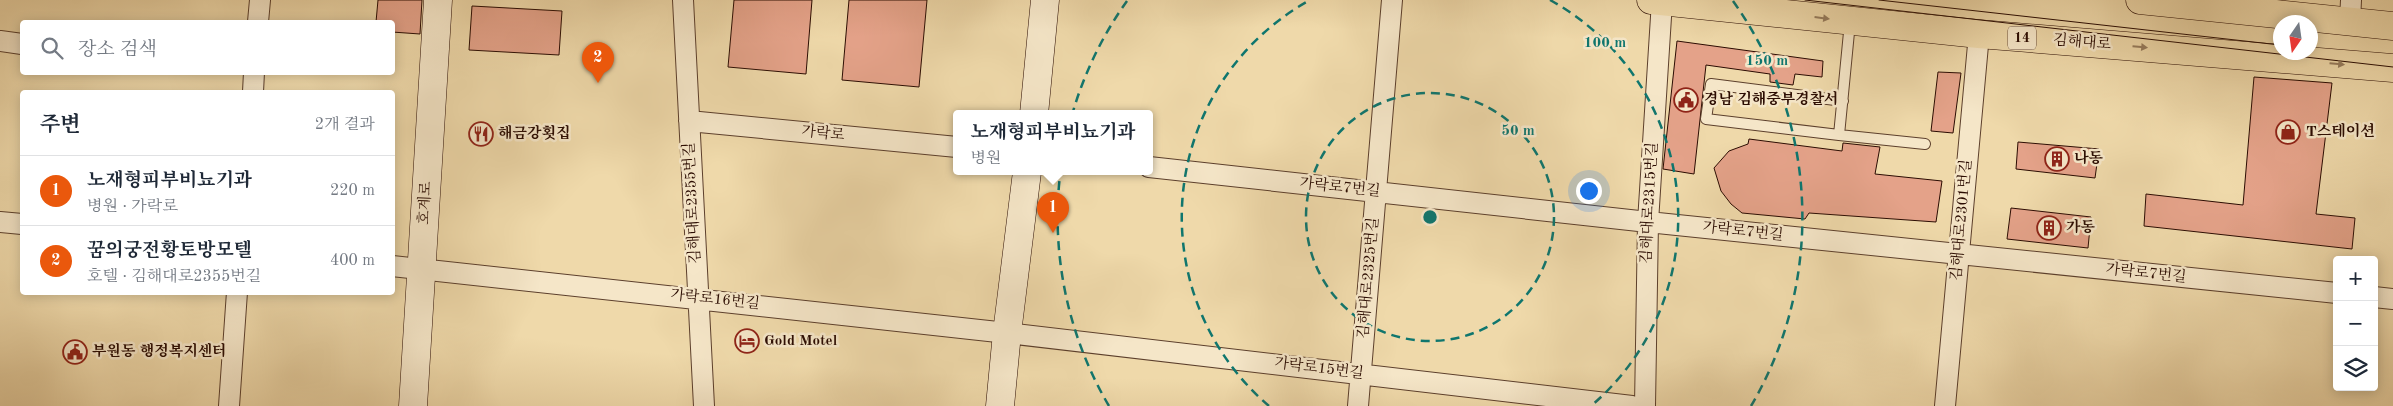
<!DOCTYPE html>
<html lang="ko">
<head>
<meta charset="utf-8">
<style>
  body { margin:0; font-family:"Old Standard TT","Noto Serif KR",serif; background:#f6f6f7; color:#1f2937 }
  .controls { position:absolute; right:15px; bottom:15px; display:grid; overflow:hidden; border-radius:5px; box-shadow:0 2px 12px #0003 }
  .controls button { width:45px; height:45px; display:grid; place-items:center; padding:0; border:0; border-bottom:1px solid #e0e1e3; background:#fff; color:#1f2937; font:25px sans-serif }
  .compass { position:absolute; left:2273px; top:15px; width:45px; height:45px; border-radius:50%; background:#fff; box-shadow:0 2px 12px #0003; rotate:193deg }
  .you { position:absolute; left:1588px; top:190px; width:18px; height:18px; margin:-12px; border:4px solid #fff; border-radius:50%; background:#1a73e8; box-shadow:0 0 0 8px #1a73e833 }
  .badge { display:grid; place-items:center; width:32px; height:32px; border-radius:50%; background:#ea580c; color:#fff; font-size:16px; font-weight:700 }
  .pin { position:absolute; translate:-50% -41px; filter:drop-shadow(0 1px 2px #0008) }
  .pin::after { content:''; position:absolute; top:26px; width:18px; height:15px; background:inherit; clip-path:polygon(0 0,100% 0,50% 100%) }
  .popup { position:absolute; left:953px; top:110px; width:200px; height:65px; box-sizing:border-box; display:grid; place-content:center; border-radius:5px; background:#fff; filter:drop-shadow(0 1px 4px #0005); font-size:16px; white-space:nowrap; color:#747a83 }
  .popup b { font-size:19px; color:#1f2937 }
  .popup::after { content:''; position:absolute; left:50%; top:100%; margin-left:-10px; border:10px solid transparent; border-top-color:#fff }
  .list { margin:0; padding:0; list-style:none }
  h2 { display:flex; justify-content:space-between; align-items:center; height:65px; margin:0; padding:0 20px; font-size:21px }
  h2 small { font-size:16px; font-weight:400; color:#747a83 }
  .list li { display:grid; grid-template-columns:32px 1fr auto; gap:15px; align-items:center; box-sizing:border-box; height:70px; padding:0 20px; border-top:1px solid #e0e1e3 }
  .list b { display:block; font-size:19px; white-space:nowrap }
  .list p { margin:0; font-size:16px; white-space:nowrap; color:#747a83 }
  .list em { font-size:16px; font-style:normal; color:#747a83 }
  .icon { flex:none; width:28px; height:28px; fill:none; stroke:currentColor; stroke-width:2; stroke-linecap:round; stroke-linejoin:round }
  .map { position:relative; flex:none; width:2393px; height:406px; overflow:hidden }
  .search { position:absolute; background:#fff; box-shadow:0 2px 12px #0003; left:20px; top:20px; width:375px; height:55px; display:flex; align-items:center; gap:12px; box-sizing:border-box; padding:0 18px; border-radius:5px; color:#747a83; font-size:19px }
  .panel { position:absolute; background:#fff; box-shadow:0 2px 12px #0003; left:20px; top:90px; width:375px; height:205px; border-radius:5px }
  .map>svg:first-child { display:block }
  .building { fill:#e4a289; stroke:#2b0c02 }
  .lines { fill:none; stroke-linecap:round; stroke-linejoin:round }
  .lane-casing { stroke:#5c3f2c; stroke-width:12 }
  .street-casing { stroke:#5c3f2c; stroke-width:22 }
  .secondary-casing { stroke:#2b0c02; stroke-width:29 }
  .primary-casing { stroke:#2b0c02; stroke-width:29 }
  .lane { stroke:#f5e6c8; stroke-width:10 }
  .street { stroke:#f5e6c8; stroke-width:20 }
  .secondary { stroke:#f5e6c8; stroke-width:28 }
  .primary { stroke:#efd9aa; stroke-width:28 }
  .tram { stroke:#2b0c02; stroke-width:1 }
  .oneway { fill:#977d5e }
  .ring { fill:none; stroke:#0f766e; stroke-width:2.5; stroke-dasharray:9 6 }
  .labels { text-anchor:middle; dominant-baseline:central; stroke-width:5; stroke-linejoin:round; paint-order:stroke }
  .shield { fill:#f5e6c8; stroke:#684d3d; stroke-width:1 }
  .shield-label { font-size:14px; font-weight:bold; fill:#2b0c02 }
  .street-label { font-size:15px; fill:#2b0c02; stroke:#f5e6c8 }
  .poi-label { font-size:15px; font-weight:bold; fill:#2b0c02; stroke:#f5e6c8; text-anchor:start }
  .centre { fill:#0f766e; stroke:#f5e6c8; stroke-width:2.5 }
  .ring-label { font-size:15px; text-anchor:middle; font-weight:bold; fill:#0f766e; stroke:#f5e6c8; stroke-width:5; stroke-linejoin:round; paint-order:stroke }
</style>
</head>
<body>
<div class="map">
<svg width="2393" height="406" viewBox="0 0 2393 406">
  <rect width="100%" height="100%" fill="#efd9aa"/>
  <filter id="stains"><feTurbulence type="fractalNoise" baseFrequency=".004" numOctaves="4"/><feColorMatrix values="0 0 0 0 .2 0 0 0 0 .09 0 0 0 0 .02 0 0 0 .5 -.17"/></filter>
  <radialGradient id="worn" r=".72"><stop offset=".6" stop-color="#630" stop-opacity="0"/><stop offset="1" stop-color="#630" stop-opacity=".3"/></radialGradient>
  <path class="building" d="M378,0H422L420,34L392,32V22H376Z
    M734,0H812L806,74L728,67Z
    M849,0H927L919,87L842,80Z
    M472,6L562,11L559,55L469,50Z
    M1677,41L1823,61L1822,77L1795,74L1793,85L1770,82V74L1706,65L1694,174L1663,169Z
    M1938,72L1961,73L1953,133L1931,131Z
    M2254,77L2332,83L2316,214L2355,218L2352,249L2144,226L2146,194L2243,205Z
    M1749,139L1842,151L1843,143L1880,147L1875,174L1942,181L1936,222L1809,213L1805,219L1742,213L1731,204L1721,191L1714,168L1729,151L1748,144Z
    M2018,142L2099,149L2095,178L2016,169Z
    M2011,208L2091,217L2088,248L2007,239Z"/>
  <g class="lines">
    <g class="lane-casing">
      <path id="lane" d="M1843,101L1711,84L1706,119L1839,135L1850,22
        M1839,135L1925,144"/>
    </g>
    <g class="street-casing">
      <path id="street" d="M683,0L704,406
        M258,22L260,0
        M2350,22L2351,0
        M0,41L22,44
        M253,92L254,72
        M689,121L957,147
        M1149,167L1648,222L2337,293
        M0,222L22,224
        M392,266L1007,333L1632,406
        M2374,297L2393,299
        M229,406L237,292
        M1358,406L1392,0
        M1645,406L1648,222L1662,1
        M1945,406L1979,34"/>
    </g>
    <g class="secondary-casing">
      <path id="secondary" d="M1034,114L1045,0
        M413,406L438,0
        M1000,406L1007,333L1027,172"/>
    </g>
    <g class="primary-casing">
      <path id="primary" d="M1651,0L1979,34L2393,68
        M2140,0L2393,26"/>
    </g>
    <use href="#lane" class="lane"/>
    <use href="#street" class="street"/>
    <use href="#secondary" class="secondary"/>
    <use href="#primary" class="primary"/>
    <path class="tram" d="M1805,0L2393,67
      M1879,0L2280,45"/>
  </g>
  <defs><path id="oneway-solid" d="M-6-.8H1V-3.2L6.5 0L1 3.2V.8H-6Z" transform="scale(1.25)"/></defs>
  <g class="oneway">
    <use href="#oneway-solid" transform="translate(1822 18) rotate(7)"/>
    <use href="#oneway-solid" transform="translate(2140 47) rotate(5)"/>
    <use href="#oneway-solid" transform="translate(2337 64) rotate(5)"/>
  </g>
  <g class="ring">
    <circle cx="1430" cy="217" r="124"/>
    <path d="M1269 406A248 248 0 0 1 1310 0M1550 0A248 248 0 0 1 1591 406"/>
    <path d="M1109 406A372 372 0 0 1 1127 1M1733 1A372 372 0 0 1 1751 406"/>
  </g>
  <defs>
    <g id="civic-ring" transform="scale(1.25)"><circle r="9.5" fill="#f5e6c8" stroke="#8f2418" stroke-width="1.5"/><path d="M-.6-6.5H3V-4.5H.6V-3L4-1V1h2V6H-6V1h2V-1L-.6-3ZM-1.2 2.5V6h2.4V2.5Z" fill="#8f2418"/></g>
    <g id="shop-ring" transform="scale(1.25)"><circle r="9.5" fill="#f5e6c8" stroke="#8f2418" stroke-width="1.5"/><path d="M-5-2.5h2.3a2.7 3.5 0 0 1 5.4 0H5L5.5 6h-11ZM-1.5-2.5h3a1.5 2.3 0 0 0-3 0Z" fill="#8f2418"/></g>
    <g id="restaurant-ring" transform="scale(1.25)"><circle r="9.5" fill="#f5e6c8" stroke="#8f2418" stroke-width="1.5"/><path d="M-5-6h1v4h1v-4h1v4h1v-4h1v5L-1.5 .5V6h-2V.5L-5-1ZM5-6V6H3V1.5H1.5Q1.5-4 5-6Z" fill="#8f2418"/></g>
    <g id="building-ring" transform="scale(1.25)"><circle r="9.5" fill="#f5e6c8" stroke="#8f2418" stroke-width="1.5"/><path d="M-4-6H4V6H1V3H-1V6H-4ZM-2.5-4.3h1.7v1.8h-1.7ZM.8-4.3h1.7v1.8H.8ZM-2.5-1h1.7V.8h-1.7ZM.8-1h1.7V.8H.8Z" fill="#8f2418"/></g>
    <g id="hotel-ring" transform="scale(1.25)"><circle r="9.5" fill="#f5e6c8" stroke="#8f2418" stroke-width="1.5"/><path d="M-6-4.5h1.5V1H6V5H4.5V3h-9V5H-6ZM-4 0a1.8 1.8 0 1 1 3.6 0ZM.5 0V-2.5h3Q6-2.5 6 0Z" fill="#8f2418"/></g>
  </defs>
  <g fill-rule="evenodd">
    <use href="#civic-ring" x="1686" y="100"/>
    <use href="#shop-ring" x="2288" y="132"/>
    <use href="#restaurant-ring" x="481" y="134"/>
    <use href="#building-ring" x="2057" y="159"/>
    <use href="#building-ring" x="2049" y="228"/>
    <use href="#hotel-ring" x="747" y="341"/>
    <use href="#civic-ring" x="75" y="352"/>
  </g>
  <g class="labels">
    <rect class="shield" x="2008" y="26.5" width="28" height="23" rx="4"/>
    <g class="shield-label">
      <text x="2022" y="38">14</text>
    </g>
    <g class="street-label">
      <text transform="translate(2082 43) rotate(5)">김해대로</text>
      <text transform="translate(823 134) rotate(6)">가락로</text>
      <text transform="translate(1340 188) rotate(6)">가락로7번길</text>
      <text transform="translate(426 203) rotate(-87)">호계로</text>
      <text transform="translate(693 203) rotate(-93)">김해대로2355번길</text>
      <text transform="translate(1650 203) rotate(-87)">김해대로2315번길</text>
      <text transform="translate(1962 220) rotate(-85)">김해대로2301번길</text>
      <text transform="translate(1743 232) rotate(6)">가락로7번길</text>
      <text transform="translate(2146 274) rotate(6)">가락로7번길</text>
      <text transform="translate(1369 278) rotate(-85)">김해대로2325번길</text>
      <text transform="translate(715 300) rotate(6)">가락로16번길</text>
      <text transform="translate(1319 369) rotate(7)">가락로15번길</text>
    </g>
    <g class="poi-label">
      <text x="1704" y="100">경남 김해중부경찰서</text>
      <text x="2306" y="132">T스테이션</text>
      <text x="498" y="134">해금강횟집</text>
      <text x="2074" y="159">나동</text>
      <text x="2066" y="228">가동</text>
      <text x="764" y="341">Gold Motel</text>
      <text x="92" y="352">부원동 행정복지센터</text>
    </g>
  </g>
  <circle cx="1430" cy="217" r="8" class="centre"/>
  <g class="ring-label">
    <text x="1605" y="47">100 m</text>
    <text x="1767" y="65">150 m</text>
    <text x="1518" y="135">50 m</text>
  </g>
  <rect width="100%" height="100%" filter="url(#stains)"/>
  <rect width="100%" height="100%" fill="url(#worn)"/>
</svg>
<div class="controls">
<button>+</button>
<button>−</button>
<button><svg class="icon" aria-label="layers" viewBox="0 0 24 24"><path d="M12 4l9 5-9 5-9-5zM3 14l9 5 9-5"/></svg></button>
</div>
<svg class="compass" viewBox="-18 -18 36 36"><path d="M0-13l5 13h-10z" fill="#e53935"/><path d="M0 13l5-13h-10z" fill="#747a83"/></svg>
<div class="you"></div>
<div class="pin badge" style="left:1053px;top:233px">1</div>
<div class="popup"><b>노재형피부비뇨기과</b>병원</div>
<div class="pin badge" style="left:598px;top:83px">2</div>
<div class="search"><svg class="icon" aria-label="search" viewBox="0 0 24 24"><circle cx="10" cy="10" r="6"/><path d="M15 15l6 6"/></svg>장소 검색</div>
<section class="panel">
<h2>주변<small>2개 결과</small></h2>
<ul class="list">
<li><span class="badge">1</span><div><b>노재형피부비뇨기과</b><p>병원 · 가락로</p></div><em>220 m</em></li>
<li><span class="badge">2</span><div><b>꿈의궁전황토방모텔</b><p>호텔 · 김해대로2355번길</p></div><em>400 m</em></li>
</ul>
</section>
</div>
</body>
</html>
